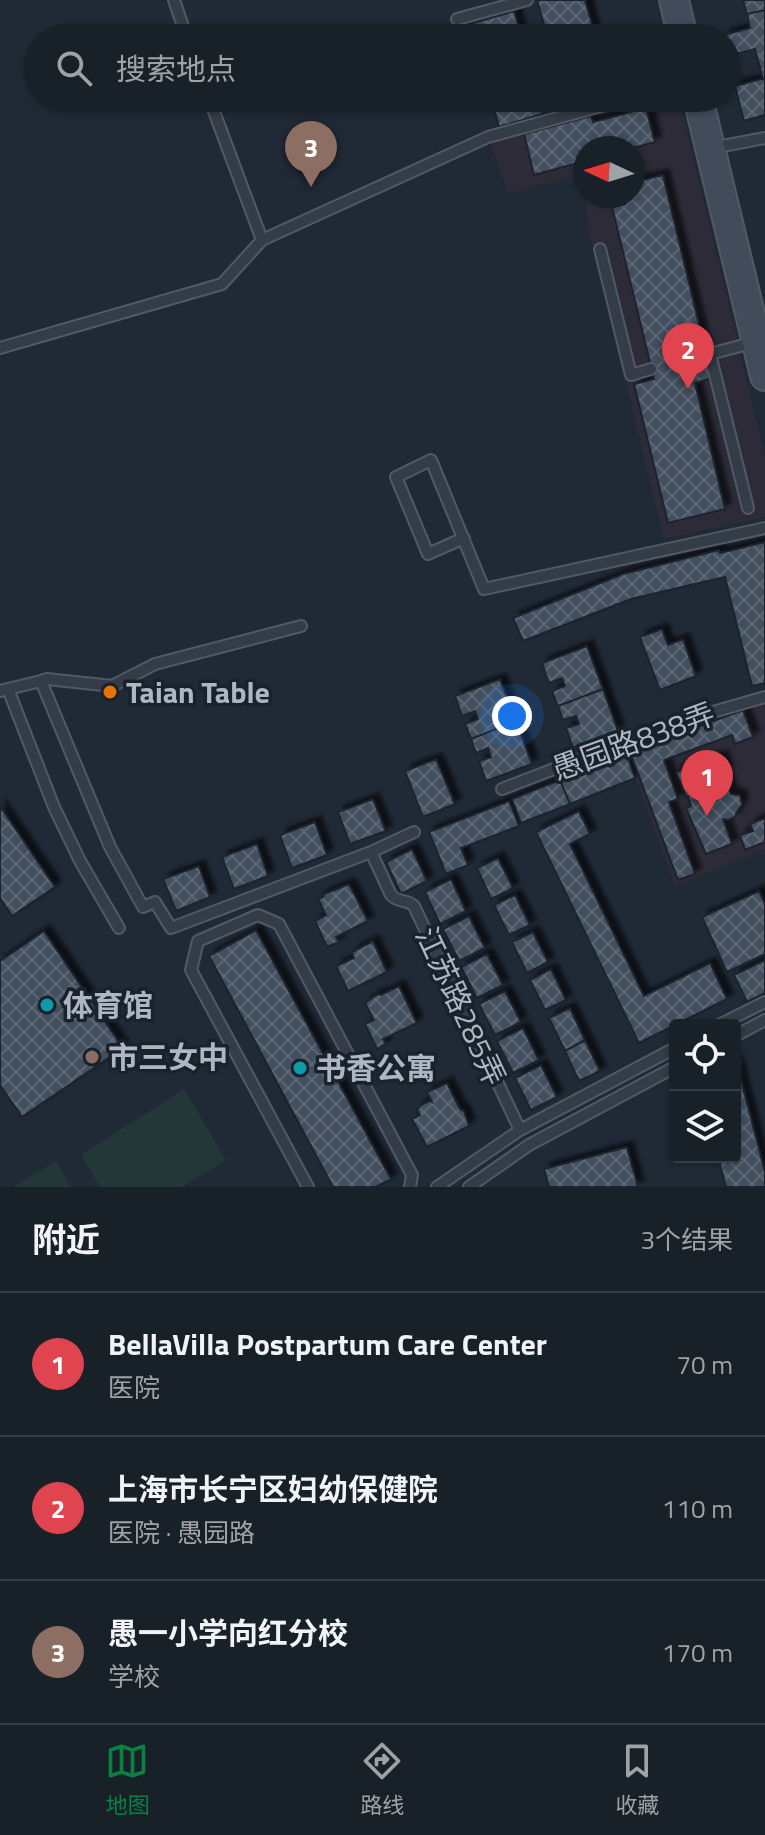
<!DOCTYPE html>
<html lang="zh">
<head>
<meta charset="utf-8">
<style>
  body { margin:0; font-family:"Titillium Web","Noto Sans SC",sans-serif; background:#252d34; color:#f1f3f6 }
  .controls { position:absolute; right:24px; bottom:24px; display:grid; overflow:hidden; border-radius:8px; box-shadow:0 2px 6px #0004 }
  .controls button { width:72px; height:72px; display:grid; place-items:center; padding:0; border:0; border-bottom:2px solid #363e45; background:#182028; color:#f1f3f6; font:40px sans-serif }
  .compass { position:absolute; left:573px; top:136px; width:72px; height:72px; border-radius:50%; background:#182028; box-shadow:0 2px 6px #0004; rotate:274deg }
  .you { position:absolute; left:512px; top:716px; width:28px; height:28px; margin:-20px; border:6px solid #fff; border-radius:50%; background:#1a73e8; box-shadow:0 0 0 12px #1a73e833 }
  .badge { display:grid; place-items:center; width:52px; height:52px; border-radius:50%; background:#0b8043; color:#fff; font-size:26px; font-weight:700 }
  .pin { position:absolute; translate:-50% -66px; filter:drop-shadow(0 2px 4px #0008) }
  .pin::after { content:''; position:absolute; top:42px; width:28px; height:24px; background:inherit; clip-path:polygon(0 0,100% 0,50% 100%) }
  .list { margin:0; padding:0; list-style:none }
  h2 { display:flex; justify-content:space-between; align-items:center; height:104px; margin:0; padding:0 32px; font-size:34px }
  h2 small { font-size:26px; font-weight:400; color:#9fa3a8 }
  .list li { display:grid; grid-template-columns:52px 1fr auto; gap:24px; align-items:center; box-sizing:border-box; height:144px; padding:0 32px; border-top:2px solid #363e45 }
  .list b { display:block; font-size:30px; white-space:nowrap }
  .list p { margin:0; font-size:26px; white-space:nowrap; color:#9fa3a8 }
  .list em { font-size:26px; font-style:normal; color:#9fa3a8 }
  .icon { flex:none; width:44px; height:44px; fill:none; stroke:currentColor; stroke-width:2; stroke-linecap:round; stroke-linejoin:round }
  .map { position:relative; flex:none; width:765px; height:1187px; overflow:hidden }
  .search { position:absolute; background:#182028; box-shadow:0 2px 6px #0004; left:24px; right:24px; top:24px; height:88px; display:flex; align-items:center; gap:20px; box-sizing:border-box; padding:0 28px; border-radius:44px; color:#9fa3a8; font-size:30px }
  .sheet { height:536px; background:#182028 }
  nav { display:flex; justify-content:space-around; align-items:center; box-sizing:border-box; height:112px; border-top:2px solid #363e45; background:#182028; font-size:22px; color:#9fa3a8 }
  nav a { display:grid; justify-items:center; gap:4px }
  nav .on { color:#0b8043 }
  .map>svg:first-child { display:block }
  .medical { fill:#2d2b38 }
  .garden { fill:#233738 }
  .building { fill:url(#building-cross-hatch); stroke:#1b232d; stroke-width:2; filter:url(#shadow) }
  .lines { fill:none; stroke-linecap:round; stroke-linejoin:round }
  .lane-casing { stroke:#515965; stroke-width:14 }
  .secondary-casing { stroke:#515965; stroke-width:32 }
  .lane { stroke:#343c47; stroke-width:10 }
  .secondary { stroke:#424b5a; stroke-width:28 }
  .food-dot { fill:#e8710a; stroke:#19212b; stroke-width:3 }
  .culture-dot { fill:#0f9aa8; stroke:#19212b; stroke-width:3 }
  .education-dot { fill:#8d6e63; stroke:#19212b; stroke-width:3 }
  .labels { text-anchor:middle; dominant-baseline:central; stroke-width:7; stroke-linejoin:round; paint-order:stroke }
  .poi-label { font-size:30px; font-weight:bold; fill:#aeb6c4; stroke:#19212b; text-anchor:start }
  .street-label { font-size:30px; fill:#aeb6c4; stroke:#19212b }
</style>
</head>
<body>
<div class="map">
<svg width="765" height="1187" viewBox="0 0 765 1187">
  <defs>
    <pattern id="building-cross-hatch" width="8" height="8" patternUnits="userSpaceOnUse" patternTransform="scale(2)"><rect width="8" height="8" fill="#434f5e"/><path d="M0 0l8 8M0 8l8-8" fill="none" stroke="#5c6673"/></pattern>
    <filter id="shadow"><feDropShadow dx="6" dy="-6" stdDeviation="2" flood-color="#0009"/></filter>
  </defs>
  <rect width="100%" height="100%" fill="#202a36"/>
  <path class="medical" d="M631,98H679L765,456V517L664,539L588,228L586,196H633V148H585V186L584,174L508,193L488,137Z
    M765,703V849L675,886L624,747L672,729Z"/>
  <path class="garden" d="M184,1089L226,1160L182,1187H100L81,1155Z
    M56,1161L71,1187H13Z"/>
  <path class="building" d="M537,0H585L596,38H548Z
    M743,0H765V10L747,14Z
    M765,10V78L763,79L755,49L729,56L727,38H725L724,35L750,28L747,14Z
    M514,11L522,38H474L470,24Z
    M765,78V115L744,121L735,86Z
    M491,98H538L543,114L499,127Z
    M564,98H605L567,109Z
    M646,108L655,142L633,148H585V161L534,175L524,134L591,116L593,122Z
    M663,175L712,378L695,383L725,509L668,523L634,384L654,379L612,207L625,204L623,196H633V182Z
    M765,542V683L752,686L725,577L631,599L523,641L513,618L623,574L719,550L720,553Z
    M662,629L668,645L683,639L696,676L660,690L640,637Z
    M587,646L603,689L558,706L552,691L565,686L562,678L549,683L542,663Z
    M500,679L516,721L471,739L465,724L478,719L475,711L462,716L455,696Z
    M603,689L618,731L573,748L566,728L579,724L576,716L563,720L558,706Z
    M743,710L753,737L735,744L732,735L664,760L678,799L669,802L695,874L678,880L630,752Z
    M516,721L532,764L486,781L479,761L491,757L488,748L476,753L471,739Z
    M627,755L635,778L570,804L560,780Z
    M718,757V758L722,757L727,771L724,773L731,794L739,795L741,798L742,805L738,810L735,817L728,820L723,819L732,844L706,854L686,808L691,806L688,797H686L676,772Z
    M436,759L455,804L423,817L405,771Z
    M560,780L570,804L521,823L512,799Z
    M373,799L386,831L350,844L338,812Z
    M509,801L519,826L461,848L468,865L446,874L429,832Z
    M0,806L55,887L12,916L0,898Z
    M579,811L590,834L570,844L644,996L710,963L727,999L639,1043L536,832Z
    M765,818V842L745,850L740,835L753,831L750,824Z
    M315,822L327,855L292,868L280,835Z
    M257,844L268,876L234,889L222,857Z
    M412,849L427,881L401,894L386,862Z
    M498,858L513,888L491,899L477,868Z
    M199,866L210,897L176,911L163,879Z
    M451,879L466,911L440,924L425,892Z
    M349,884L368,921L336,937L339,942L327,947L315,921L326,915L318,899L323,897L324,894Z
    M759,891L765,904V954L727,972L702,917Z
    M515,895L530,925L509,935L494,905Z
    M469,916L485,948L459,961L443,929Z
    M256,930L391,1179L376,1187H333L209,956Z
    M44,931L123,1048L22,1117L0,1085V961Z
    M533,932L548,962L527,973L512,942Z
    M373,941L387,972L348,991L336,966L354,958L352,952Z
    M487,954L503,985L477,998L461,967Z
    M765,960V993L747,1002L734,975Z
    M551,969L566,1000L545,1010L530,980Z
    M399,986L417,1023L383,1039L386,1044L377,1049L365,1024L374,1020L365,1003L378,994L381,995Z
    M505,991L521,1022L495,1035L479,1004Z
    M570,1008L585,1040L565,1051L549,1018Z
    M523,1028L539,1060L513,1073L497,1041Z
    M585,1040L600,1071L579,1081L565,1051Z
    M736,1060L765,1172V1187H726L718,1157H735Z
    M541,1065L557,1097L531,1110L515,1078Z
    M447,1083L460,1109L464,1111L469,1126L427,1147L412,1119L420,1115L417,1110L421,1105L429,1101L432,1102L427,1092Z
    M627,1147L638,1187H549L544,1169Z"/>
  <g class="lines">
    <g class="lane-casing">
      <path id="lane" d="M174,0L187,38
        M457,19L527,0
        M712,148L765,138
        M262,240L488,137L631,98
        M600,249L631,375L651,369
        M0,348L222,284L262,240L209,98
        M748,508L710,354L755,342
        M464,538L428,554L396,477L431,460L484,589L765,528
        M41,681L47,679L112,686L155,664L301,626
        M8,689L54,807L80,861L119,928
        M0,691L41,681L110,847L143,907L155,902L171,928L371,852L414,832
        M502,789L668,725L765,697
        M371,852L391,895C398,903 407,899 414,906L520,1130
        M719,1025L765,1002
        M735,1036L765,1020
        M308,1187L191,970L198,941L258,915L279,924L412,1175L410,1187
        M437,1187L520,1130L675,1048
        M469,1187L529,1145L675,1067"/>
    </g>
    <g class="secondary-casing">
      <path id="secondary" d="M674,0L683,38
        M698,98L765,376"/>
    </g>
    <use href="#lane" class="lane"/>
    <use href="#secondary" class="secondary"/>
  </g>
  <circle class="food-dot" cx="110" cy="692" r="8"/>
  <g class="culture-dot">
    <circle cx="47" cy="1005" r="8"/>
    <circle cx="300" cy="1068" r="8"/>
  </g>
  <circle class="education-dot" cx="92" cy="1057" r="8"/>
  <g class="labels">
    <g class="poi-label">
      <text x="126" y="692">Taian Table</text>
      <text x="63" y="1005">体育馆</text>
      <text x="108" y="1057">市三女中</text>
      <text x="316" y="1068">书香公寓</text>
    </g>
    <g class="street-label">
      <text transform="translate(633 741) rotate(-20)">愚园路838弄</text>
      <text transform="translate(461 1006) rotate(65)">江苏路285弄</text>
    </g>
  </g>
</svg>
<div class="controls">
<button><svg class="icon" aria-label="locate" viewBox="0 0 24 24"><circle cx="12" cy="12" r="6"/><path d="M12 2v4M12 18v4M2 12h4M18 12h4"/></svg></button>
<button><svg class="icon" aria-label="layers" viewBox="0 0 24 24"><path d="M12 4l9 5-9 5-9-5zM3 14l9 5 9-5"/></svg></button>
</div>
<svg class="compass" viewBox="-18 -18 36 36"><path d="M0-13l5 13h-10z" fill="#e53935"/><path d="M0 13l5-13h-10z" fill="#9fa3a8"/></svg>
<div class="you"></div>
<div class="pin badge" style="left:707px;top:816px;background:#e0444e">1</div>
<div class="pin badge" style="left:688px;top:389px;background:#e0444e">2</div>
<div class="pin badge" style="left:311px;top:187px;background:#8d6e63">3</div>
<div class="search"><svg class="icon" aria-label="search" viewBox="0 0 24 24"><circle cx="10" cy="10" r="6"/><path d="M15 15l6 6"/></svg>搜索地点</div>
</div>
<section class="sheet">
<h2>附近<small>3个结果</small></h2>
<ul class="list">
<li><span class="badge" style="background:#e0444e">1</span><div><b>BellaVilla Postpartum Care Center</b><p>医院</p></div><em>70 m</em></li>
<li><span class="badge" style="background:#e0444e">2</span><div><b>上海市长宁区妇幼保健院</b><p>医院 · 愚园路</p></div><em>110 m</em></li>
<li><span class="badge" style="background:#8d6e63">3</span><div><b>愚一小学向红分校</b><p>学校</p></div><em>170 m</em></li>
</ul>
</section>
<nav>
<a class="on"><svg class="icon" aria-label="map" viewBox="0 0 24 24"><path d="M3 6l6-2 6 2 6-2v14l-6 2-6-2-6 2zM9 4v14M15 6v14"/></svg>地图</a>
<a><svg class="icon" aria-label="directions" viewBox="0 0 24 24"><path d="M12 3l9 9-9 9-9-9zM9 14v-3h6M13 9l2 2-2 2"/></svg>路线</a>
<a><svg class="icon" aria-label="saved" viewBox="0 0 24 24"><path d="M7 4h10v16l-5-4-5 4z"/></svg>收藏</a>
</nav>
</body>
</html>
